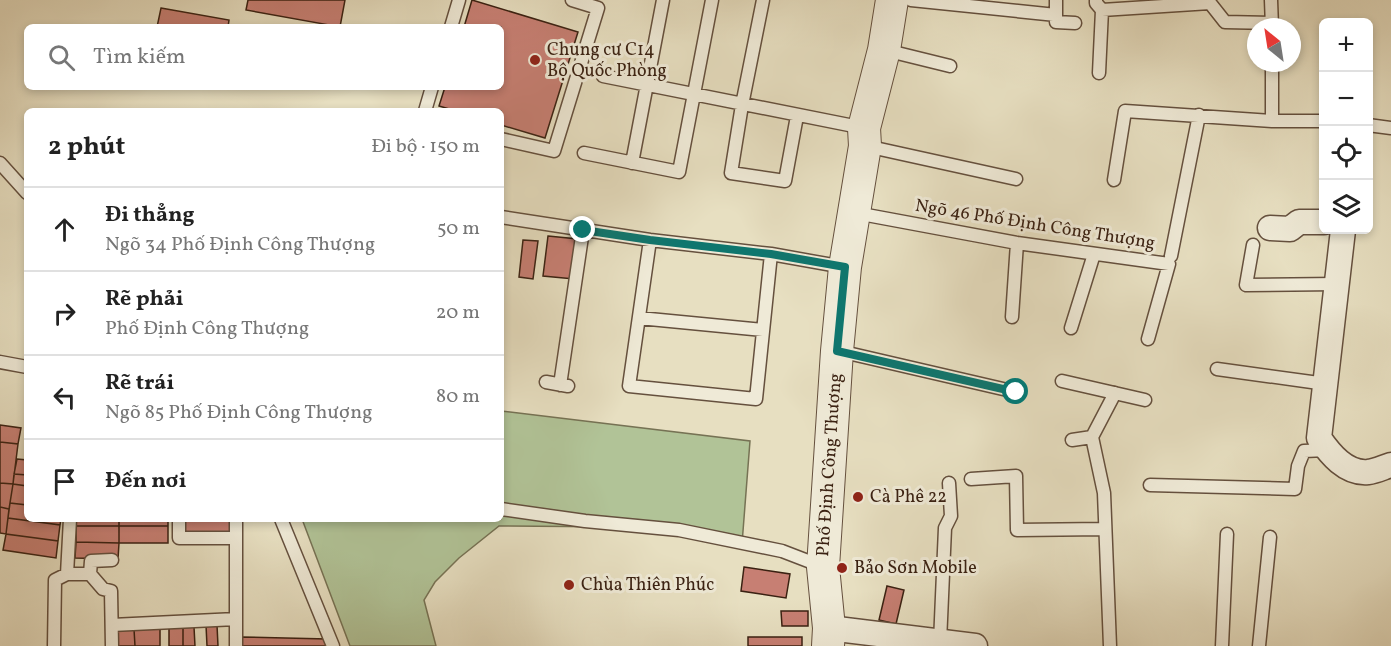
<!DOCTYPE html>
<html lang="vi">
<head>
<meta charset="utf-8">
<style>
  body { margin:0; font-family:Vollkorn,serif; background:#f6f6f6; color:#222 }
  .controls { position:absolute; right:18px; top:18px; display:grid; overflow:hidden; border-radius:9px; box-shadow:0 3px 9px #0003 }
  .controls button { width:54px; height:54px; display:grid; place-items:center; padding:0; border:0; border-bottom:2px solid #e0e0e0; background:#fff; color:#222; font:30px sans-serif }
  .compass { position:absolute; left:1247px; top:18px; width:54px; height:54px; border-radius:50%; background:#fff; box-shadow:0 3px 9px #0003; rotate:330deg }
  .stop { position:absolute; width:18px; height:18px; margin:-14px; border:4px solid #0f766e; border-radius:50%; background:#fff }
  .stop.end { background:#0f766e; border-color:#fff; box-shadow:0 2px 6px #0008 }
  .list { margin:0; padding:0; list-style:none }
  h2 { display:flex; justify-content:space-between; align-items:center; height:78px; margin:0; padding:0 24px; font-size:26px }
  h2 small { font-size:20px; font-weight:400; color:#767676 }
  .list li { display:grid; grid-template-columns:39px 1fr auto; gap:18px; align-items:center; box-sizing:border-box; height:84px; padding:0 24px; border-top:2px solid #e0e0e0 }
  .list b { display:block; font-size:22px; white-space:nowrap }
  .list p { margin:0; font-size:20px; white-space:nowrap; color:#767676 }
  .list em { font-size:20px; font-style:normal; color:#767676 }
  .icon { flex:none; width:33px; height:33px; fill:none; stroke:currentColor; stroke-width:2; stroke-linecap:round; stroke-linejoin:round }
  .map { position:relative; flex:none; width:1391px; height:646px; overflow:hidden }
  .search { position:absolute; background:#fff; box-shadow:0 3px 9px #0003; left:24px; top:24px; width:480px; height:66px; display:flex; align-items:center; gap:15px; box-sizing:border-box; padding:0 21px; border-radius:9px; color:#767676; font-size:22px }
  .panel { position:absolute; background:#fff; box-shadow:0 3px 9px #0003; left:24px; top:108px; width:480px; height:414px; border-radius:9px }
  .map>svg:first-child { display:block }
  .green { fill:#b1c397; stroke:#767254; stroke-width:1.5 }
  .building { fill:#c77f73; stroke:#3a2112; stroke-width:1.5 }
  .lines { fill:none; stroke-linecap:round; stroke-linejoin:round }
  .service-casing { stroke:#65503e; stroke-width:15 }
  .minor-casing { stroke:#65503e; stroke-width:27 }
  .tertiary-casing { stroke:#65503e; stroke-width:34 }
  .service { stroke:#efead7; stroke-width:12 }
  .minor { stroke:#efead7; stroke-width:24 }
  .tertiary { stroke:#efead7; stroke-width:32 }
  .route { stroke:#0f766e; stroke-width:8 }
  .poi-dot { fill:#8f2418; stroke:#efead7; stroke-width:2 }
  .labels { text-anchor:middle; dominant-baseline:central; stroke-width:6; stroke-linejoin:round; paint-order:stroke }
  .poi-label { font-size:18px; fill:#3a2112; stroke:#efead7; text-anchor:start }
  .street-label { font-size:18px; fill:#3a2112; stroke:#efead7 }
</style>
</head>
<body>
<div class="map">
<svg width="1391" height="646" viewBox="0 0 1391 646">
  <rect width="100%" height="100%" fill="#e7dfc1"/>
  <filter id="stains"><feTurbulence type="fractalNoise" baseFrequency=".00333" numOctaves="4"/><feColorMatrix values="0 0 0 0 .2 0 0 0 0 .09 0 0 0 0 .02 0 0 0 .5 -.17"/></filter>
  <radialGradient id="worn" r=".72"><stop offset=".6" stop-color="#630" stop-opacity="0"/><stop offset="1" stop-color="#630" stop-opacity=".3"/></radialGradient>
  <path class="green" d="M501,411L750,441L742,544L625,527L499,526L459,558L435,582L424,600L436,646H350L302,519H501Z"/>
  <path class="building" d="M248,0H345L340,27L246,10Z
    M472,0L578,32L545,138L501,125V111H456L439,106L445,87H501V27H464Z
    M161,8L229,20L228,27H157Z
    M548,236L578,239L574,279L543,276Z
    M523,240L538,241L533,279L519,277Z
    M0,425L21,428L18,444L0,442Z
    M0,442L18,444L13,484L0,483Z
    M17,459L27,460V475L14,474Z
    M14,474L27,475V486L13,484Z
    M0,483L13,484L9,509L0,507Z
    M13,484L27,486V505L10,503Z
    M10,503L27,505V519H61L60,525L8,518Z
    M0,507L9,509L6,534L0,533Z
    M8,518L60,525L58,541L6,534Z
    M76,519H119V526H76Z
    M119,519H168V526H119Z
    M184,519H230L231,535H184Z
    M76,526H119V543L76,542Z
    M119,526H168V543H119Z
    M6,534L58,541L56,558L3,550Z
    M76,542L119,543L118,559L75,558Z
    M744,567L790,574L786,598L741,591Z
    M887,586L904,590L896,624L879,620Z
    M781,611H808V626H782Z
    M206,625H217L218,646H207Z
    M169,627H183V646H169Z
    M183,627H194L195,646H183Z
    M160,628V646H135L134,629Z
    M117,629H134L135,646H117Z
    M241,637L327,639V646H241Z
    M748,637H802V646H748Z"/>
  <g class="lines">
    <g class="service-casing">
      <path id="service" d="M763,0L742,105L731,173L785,181L797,116
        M911,0L1056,15V0
        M1096,0V3L1102,10L1099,73
        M1271,0L1272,27
        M1102,10L1210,3L1225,22L1272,23
        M1056,15V22L1075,23
        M451,27L459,0
        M885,50L950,66
        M1272,63V121
        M603,76L864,128
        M425,111L432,87
        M1368,125L1391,128
        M501,139L554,151L598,8L572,0
        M866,146L1016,179
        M584,153L679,172L712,0
        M0,163L27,193
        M632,163L663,0
        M1114,180L1125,111L1272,121H1324
        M856,213L1017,243L1169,264L1148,339
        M501,217L650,240L771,254L844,267
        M650,240L629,386L756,399L771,254
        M1253,245L1246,285L1337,284
        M1171,256L1199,115
        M1012,317L1017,243
        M639,318L763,330
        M1071,328L1094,254
        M839,351L1016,392
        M0,362L27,367
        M1217,369L1326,384
        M1062,381L1145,400
        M546,382L568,386
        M560,385L583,230
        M1092,437L1104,493L1110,646
        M1092,437L1115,393
        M1072,440L1092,437
        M971,479L1016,476L1017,530L1104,529
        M1150,485L1295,489L1298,466L1304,451L1327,450
        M501,509L585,521L679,530L782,551L821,566
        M179,519V538H236
        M236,519V646
        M281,519L333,646
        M67,574L70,519
        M90,574L103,589L111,591L112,646
        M90,574L91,561L112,560
        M112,625L236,619
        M940,642L945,528L951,516L949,483
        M54,646L55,580L67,574H90
        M1222,646L1227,534
        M1259,646L1270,537"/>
    </g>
    <g class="minor-casing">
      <path id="minor" d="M1270,228L1290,229L1299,222H1324
        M1343,230L1319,438C1330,454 1346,474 1368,472C1376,471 1384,467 1391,465
        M829,628L975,646"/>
    </g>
    <g class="tertiary-casing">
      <path id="tertiary" d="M828,646L829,628L823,567L837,351L845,267L865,146L864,128L884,50L892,0"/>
    </g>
    <use href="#service" class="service"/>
    <use href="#minor" class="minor"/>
    <use href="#tertiary" class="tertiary"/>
  </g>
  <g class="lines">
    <path class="route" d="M583,230L650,240L771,254L845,267L837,351L1016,392"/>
  </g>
  <g class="poi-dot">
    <circle cx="535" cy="60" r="6"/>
    <circle cx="858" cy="497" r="6"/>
    <circle cx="842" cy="568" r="6"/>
    <circle cx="569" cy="585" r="6"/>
  </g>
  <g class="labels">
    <g class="poi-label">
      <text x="547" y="50">Chung cư C14<tspan x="547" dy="21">Bộ Quốc Phòng</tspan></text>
      <text x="870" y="497">Cà Phê 22</text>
      <text x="854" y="568">Bảo Sơn Mobile</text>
      <text x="581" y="585">Chùa Thiên Phúc</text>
    </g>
    <g class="street-label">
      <text transform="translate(1035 225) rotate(9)">Ngõ 46 Phố Định Công Thượng</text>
      <text transform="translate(830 465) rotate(-86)">Phố Định Công Thượng</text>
    </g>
  </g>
  <rect width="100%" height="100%" filter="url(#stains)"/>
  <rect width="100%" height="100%" fill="url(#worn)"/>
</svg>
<div class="controls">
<button>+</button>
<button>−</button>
<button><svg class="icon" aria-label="locate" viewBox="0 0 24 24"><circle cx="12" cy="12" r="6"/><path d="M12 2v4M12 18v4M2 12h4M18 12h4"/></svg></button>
<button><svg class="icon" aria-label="layers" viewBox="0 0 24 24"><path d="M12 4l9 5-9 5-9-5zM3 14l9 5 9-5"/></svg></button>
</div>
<svg class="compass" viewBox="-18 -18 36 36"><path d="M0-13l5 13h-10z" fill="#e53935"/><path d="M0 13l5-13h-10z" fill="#767676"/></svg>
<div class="stop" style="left:1016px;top:392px"></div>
<div class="stop end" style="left:583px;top:230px"></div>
<div class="search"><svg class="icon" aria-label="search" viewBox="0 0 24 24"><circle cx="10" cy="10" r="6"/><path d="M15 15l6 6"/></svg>Tìm kiếm</div>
<section class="panel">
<h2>2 phút<small>Đi bộ · 150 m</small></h2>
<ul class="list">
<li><svg class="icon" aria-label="ahead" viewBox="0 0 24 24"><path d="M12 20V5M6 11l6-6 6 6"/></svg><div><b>Đi thẳng</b><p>Ngõ 34 Phố Định Công Thượng</p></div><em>50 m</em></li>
<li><svg class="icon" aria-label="right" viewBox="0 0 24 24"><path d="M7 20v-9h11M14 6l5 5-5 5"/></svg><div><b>Rẽ phải</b><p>Phố Định Công Thượng</p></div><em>20 m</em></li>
<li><svg class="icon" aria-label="left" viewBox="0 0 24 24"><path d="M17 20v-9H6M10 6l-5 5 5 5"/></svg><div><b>Rẽ trái</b><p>Ngõ 85 Phố Định Công Thượng</p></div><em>80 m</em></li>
<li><svg class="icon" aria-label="arrive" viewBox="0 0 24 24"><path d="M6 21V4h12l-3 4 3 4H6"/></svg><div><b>Đến nơi</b></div></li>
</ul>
</section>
</div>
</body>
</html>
